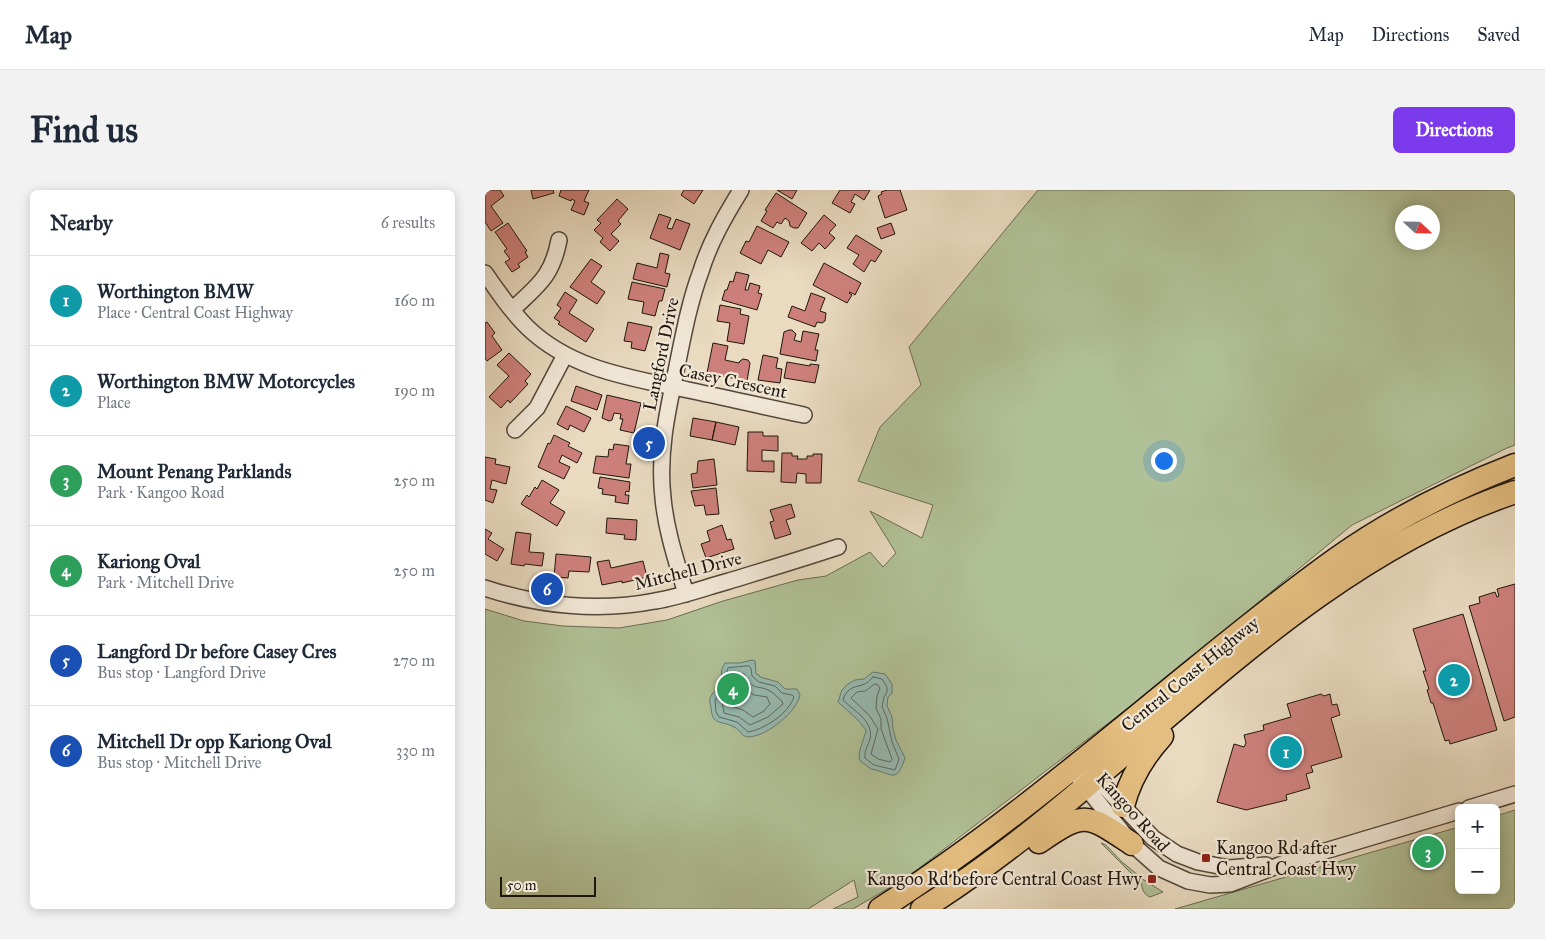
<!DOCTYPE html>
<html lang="en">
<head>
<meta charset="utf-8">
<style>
  body { margin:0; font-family:"IM FELL Great Primer",serif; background:#f2f2f3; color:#1f2937 }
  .controls { position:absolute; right:15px; bottom:15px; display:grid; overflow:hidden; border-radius:8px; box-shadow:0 2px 12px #0003 }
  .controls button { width:45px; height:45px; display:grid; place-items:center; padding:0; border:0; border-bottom:1px solid #e0e1e3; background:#fff; color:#1f2937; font:25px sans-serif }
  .compass { position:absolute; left:910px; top:15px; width:45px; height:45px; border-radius:50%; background:#fff; box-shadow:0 2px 12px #0003; rotate:112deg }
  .scale { position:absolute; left:15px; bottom:12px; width:96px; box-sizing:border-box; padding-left:5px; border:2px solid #20160d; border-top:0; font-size:14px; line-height:18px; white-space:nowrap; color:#20160d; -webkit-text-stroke:4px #f1e7d6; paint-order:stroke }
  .you { position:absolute; left:678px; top:270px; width:18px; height:18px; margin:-12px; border:4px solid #fff; border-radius:50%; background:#1a73e8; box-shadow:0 0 0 8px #1a73e833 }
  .badge { display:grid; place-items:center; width:32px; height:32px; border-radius:50%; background:#7c3aed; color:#fff; font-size:16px; font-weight:700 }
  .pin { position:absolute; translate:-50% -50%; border:2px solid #fff; box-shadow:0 1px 5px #0006 }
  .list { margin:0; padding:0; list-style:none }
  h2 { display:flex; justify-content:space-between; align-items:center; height:65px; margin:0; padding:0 20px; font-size:21px }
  h2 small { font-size:16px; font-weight:400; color:#747a83 }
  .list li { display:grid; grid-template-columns:32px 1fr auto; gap:15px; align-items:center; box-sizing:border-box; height:90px; padding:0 20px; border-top:1px solid #e0e1e3 }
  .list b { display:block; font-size:19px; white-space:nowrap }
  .list p { margin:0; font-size:16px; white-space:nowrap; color:#747a83 }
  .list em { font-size:16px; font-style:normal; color:#747a83 }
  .map { position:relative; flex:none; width:1030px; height:719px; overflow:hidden; border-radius:8px }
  header { display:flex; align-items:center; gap:30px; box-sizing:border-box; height:70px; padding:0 25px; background:#fff; border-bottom:1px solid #e0e1e3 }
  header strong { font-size:24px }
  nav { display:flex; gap:28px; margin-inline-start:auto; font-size:18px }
  .intro { display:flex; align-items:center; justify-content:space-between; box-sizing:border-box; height:120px; padding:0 30px }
  h1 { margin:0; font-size:35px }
  .button { padding:12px 22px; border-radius:8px; background:#7c3aed; color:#fff; font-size:18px; font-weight:700 }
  main { display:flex; gap:30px; padding:0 30px }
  aside { flex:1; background:#fff; border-radius:8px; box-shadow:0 2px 12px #0003 }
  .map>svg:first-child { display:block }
  .green { fill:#b1c197; stroke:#686c52; fill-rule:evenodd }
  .water { fill:#97bbb2; stroke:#677970 }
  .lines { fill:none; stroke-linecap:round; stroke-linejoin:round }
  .shore { stroke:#5c6860; stroke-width:1 }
  .building { fill:#cd807b; stroke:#20160d }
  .minor-casing { stroke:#52473a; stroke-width:18 }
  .highway-casing { stroke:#20160d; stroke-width:25 }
  .minor { stroke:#f1e7d6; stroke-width:15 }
  .highway { stroke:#e4bd80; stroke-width:22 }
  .poi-dot { fill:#8f2418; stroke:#f1e7d6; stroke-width:2 }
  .labels { text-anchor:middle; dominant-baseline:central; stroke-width:4.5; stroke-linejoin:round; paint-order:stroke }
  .street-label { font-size:18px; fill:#20160d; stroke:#f1e7d6 }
  .poi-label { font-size:18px; fill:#20160d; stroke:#f1e7d6; text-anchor:start }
</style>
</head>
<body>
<header>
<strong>Map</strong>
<nav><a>Map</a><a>Directions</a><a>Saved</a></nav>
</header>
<div class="intro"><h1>Find us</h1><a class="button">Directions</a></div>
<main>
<aside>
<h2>Nearby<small>6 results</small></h2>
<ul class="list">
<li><span class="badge" style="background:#0f9aa8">1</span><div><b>Worthington BMW</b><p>Place · Central Coast Highway</p></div><em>160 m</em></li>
<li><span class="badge" style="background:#0f9aa8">2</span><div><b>Worthington BMW Motorcycles</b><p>Place</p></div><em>190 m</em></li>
<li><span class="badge" style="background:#2e9e5b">3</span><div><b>Mount Penang Parklands</b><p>Park · Kangoo Road</p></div><em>250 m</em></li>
<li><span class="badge" style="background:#2e9e5b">4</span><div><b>Kariong Oval</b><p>Park · Mitchell Drive</p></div><em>250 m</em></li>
<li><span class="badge" style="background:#1a4fb4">5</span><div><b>Langford Dr before Casey Cres</b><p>Bus stop · Langford Drive</p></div><em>270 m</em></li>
<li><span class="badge" style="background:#1a4fb4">6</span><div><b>Mitchell Dr opp Kariong Oval</b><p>Bus stop · Mitchell Drive</p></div><em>330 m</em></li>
</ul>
</aside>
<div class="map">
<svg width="1030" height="719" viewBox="0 0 1030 719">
  <rect width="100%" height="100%" fill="#e9dac0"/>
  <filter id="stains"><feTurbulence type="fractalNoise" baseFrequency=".004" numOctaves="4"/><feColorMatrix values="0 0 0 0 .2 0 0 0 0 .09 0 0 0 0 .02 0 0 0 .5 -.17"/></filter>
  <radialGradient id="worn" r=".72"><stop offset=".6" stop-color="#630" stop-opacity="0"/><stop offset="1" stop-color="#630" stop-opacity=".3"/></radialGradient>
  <path class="green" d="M553,0H1030V255L1022,258L867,335L673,495L424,686L368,719H348L373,707L369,690L323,719H0V419L39,431L78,436L134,438L182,430L238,411L313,390L341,386L385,362L398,377L411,363L385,321L437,348L448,315L373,291L395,237L436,195L424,157ZM918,22H948V52H918Z
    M1030,620V719H690L974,637V700H1011V626Z
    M616,653L621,655L637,672L659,690L678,702L665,707C658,704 658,700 656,693Z"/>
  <path class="water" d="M267,470L270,471L271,484L274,485L275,487L293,492L300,499H312L315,505C312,522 282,546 264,547C256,547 256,540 249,537C237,530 227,537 226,517C225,514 224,509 226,506C228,501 234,500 236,494C239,485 233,484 240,473H255Z
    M388,482L400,484L407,494V503L403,507L402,516L407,527L408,539L411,550L420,568C411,595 408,583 386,579C383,576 380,575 376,572C370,566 380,548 381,540L373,530L353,512L357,500L363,494L370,490L379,489Z"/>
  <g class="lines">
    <path class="shore" d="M264,476L266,478L267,486L274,492L290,496L297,503L307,505L309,507C303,524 280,539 263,542L252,532L234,527L231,522L230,510C233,505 238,502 240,496C243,489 240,484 243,478Z
      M250,484H259C268,502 272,494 285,501C290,503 292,508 297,511L298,514L283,527L265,535L254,527L239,523L237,511L245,502Z
      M388,487L397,489L402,497V502L399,507L397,517L402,528L407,552L414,569L410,580L389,575L380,568C379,560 383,556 385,549C389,531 369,521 358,510C361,499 368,497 377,495C382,494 385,490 388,487Z
      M390,494L393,495L395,498L392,506L391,518L396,529V539L407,569L405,572L393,569L386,564L393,539L384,525L366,508L372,502L380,501Z
      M257,497L269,505L282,507L285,514L279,521L268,527L258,520L246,516L245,513L250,507L255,498Z"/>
  </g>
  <path class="building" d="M0,0H15L19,6L6,16L18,33L6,41L0,32Z
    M46,0H68L69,3L48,9Z
    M76,0H104L99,11L104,13L99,25L86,20L90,11L87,9L86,11L74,6Z
    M199,0H218L209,14L196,5Z
    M292,0H312L307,9Z
    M355,0H385L379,10L370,4L366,12L370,14L365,23L347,13Z
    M402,0H415L422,20L400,28L393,6L397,4L396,2Z
    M291,3L322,23L313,38H309L305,36L304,31L300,28L296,34L292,32L288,38L276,31L282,21L280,20Z
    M132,9L143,19L133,31L136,34L126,44L134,51L125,61L115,52L118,48L109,40L116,33L112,30Z
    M174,24L186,28L182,38L187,39L191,29L205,34L195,60L165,48Z
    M339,25L351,35L344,43L350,48L340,59L334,53L327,61L316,53Z
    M23,33L42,61L40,62L43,67L33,74L35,77L27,82L20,72L25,69L19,61L22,59L10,42Z
    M406,33L410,44L396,49L392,38Z
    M272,36L304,52L296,67L283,60L276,74L255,63L261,51L264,52Z
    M371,45L397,61L390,72L386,70L379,82L368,74L374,65L362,58Z
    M175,63L184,65L180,83L185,84L182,97L148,89L152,73L172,78Z
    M106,69L117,76L106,92L120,102L112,114L85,97Z
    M339,73L376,93L370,105L365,102L364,103L367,105L362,113L328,95Z
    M251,82L264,85L260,100H263L265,93L275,96L273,103L277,104L272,120L237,110L240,100H242L245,91L248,92Z
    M147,92L180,99L177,111H174L170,126L157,123L159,112L143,109Z
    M80,102L92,110L84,123L109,139L101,152L73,134L75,132L69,128L76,118L72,115Z
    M326,103L340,108L335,121L341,123L340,131L337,133L332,132L330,137L303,127L307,116L320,121Z
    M235,115L256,119L255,124L264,126L259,154L242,151L245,133L232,131Z
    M2,132L10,143L7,146L17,160L2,171L0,168V133Z
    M143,132L167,137L160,161L146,158L147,152L139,151Z
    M304,140H307L311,144L309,150L316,152L318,141L334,144L330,160H333L331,171L295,164L299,142Z
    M228,153L243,156L240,170L254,173L255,171L258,169L263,170L265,173L262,191L222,183Z
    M24,163L46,184L40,191L43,194L25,213L23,210L16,218L4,207L24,186L12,175Z
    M278,165L293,168L291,178L297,179L295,193L273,190Z
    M302,172L325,176V174L334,175L330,193L299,188Z
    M91,196L117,205L112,220L86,211Z
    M122,205L156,213L149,243L135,240L138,229H135L136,224L129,223L127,230L124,231L117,228Z
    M81,216L106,228L99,242L85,235L83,240L72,234Z
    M208,228L231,232L227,250L205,246Z
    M231,232L254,237L250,255L227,250Z
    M263,242H278V246H293V261L277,260V271H289V282L262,281Z
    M69,245L85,253L83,256L97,263L92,273L77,265L74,272L85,277L79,289L53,277L63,253L65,254Z
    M129,254L144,256L141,274H146L144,288L108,283L111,266L123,267L124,259L128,260Z
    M297,263H307V266H313L312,269H322V266H328V264H337L336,293H321V284L312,283L311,293L296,292Z
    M0,267L11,269L10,274L25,277L21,294L7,290L5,299L12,300L8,313L0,310Z
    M229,269L232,295L208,298L206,284L212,283L213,271Z
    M115,287L145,292L144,302L141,301L140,305H144L143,314L130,312L131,306L117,304L118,299L113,298Z
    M57,290L74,300L65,313L80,322L72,336L36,314L42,305L44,307L50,297L52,299Z
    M231,298L234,324L221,325L219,315L210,316L206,301Z
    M306,314L310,327L301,330L306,344L290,349L285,332L289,331L285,320Z
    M122,328L152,330L151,350L139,349L140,345L121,343Z
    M237,335L242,350L246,349L249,359L221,368L216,354L225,351L222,341Z
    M0,339L7,343L3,349L19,359L12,371L0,364Z
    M31,342L46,344L44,362L59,363L57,376L40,374L39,376L26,374Z
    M71,364L106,367L104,382L84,381L83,388L69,387Z
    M124,370L126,378L158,371L162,387L137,393V391L117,395L112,372Z
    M1030,394V527L1019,531L984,416L995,413L994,407L1010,402L1012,407L1014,406L1012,399Z
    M978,424L1012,540L965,554L964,550L960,551L948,513H946L942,500L944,499L938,481H941L928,439Z
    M836,504L839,506L845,504L847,515L852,514L855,525L846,528L857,567L826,576L828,582L821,584L825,598L801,605L802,610L761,620L732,612L749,554L759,557L761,553L759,545L779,540L778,535L806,527L802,514Z"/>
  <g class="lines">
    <g class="minor-casing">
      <path id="minor" d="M0,83C13,102 26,121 42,137C86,180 147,188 203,200C242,208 280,217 319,225
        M27,120C53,95 67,87 74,50
        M30,240L52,218L80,165
        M0,398C54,416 114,422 170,411C195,407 219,398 244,391C280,380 317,369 353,357
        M201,404C192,373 181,341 178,308C173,265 182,223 191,181C198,147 204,113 216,81C225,52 240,26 256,0
        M605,581L668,648L692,664L713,672L744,678L781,675
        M595,590L647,654L674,678L703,691L725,695L745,694L800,673L974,621
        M984,618L1030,604"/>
    </g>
    <g class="highway-casing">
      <path id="highway" d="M638,616C645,588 658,567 677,546
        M554,652C600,620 602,624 647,654
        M395,719C505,649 605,564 706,482C754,443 803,403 854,367C908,329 968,299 1030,275
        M437,719C641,592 797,381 1030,302"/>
    </g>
    <use href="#minor" class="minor"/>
    <use href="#highway" class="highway"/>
  </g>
  <g class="poi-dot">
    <rect x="716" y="663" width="10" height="10" rx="2.5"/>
    <rect x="662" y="684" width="10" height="10" rx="2.5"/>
  </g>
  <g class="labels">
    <g class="street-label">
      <text transform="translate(176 164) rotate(-78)">Langford Drive</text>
      <text transform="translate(248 191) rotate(12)">Casey Crescent</text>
      <text transform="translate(203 381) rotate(-14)">Mitchell Drive</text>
      <text transform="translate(705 484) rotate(-39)">Central Coast Highway</text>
      <text transform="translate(648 622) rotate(48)">Kangoo Road</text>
    </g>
    <g class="poi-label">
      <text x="731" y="658">Kangoo Rd after<tspan x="731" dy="21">Central Coast Hwy</tspan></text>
      <text x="657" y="689" text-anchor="end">Kangoo Rd before Central Coast Hwy</text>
    </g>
  </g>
  <rect width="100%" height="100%" filter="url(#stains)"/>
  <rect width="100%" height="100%" fill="url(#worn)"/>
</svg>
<div class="controls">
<button>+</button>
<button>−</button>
</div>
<svg class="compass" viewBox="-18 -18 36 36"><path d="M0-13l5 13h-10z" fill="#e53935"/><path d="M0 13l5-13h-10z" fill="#747a83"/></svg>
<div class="scale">50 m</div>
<div class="you"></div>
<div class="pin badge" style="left:801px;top:562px;background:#0f9aa8">1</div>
<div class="pin badge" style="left:969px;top:490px;background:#0f9aa8">2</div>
<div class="pin badge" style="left:943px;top:662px;background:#2e9e5b">3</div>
<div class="pin badge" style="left:248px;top:499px;background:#2e9e5b">4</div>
<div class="pin badge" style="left:164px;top:253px;background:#1a4fb4">5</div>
<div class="pin badge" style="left:62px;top:399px;background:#1a4fb4">6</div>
</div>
</main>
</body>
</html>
